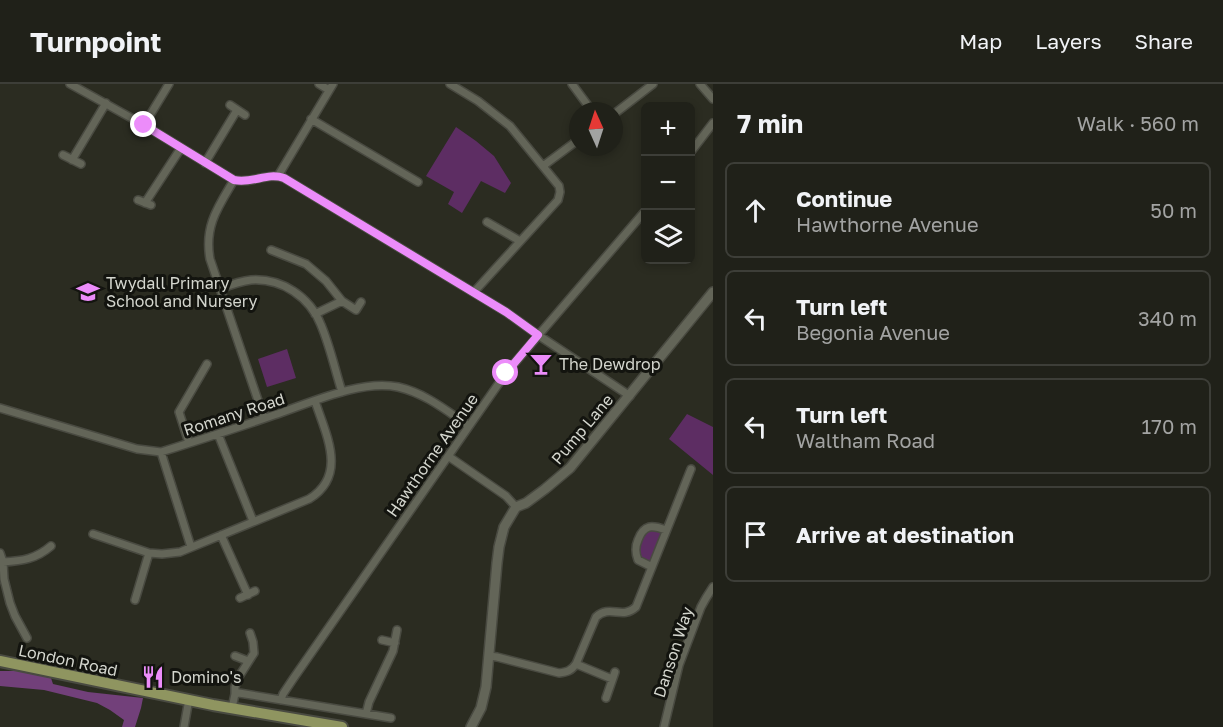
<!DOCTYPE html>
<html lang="en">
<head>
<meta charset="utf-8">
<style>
  body { margin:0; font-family:"Golos Text",sans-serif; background:#2d2e26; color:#f1f3f6 }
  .controls { position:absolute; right:18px; top:18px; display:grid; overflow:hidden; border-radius:9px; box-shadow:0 3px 9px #0003 }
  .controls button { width:54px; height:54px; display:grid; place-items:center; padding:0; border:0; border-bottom:2px solid #3d3e38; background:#202119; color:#f1f3f6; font:30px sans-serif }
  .compass { position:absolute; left:569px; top:18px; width:54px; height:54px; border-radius:50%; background:#202119; box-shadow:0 3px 9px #0003; rotate:357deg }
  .stop { position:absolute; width:18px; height:18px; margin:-14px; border:4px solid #ec8cfa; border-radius:50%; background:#fff }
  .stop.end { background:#ec8cfa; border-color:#fff; box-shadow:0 2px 6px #0008 }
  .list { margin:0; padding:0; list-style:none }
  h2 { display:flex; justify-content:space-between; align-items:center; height:78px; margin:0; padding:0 24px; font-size:26px }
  h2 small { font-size:20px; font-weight:400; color:#a2a3a2 }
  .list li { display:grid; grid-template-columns:39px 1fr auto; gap:18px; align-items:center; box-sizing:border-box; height:96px; margin:0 12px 12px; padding:0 12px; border:2px solid #3d3e38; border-radius:9px }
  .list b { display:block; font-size:22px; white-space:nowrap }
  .list p { margin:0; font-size:20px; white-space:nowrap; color:#a2a3a2 }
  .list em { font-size:20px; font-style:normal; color:#a2a3a2 }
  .icon { flex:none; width:33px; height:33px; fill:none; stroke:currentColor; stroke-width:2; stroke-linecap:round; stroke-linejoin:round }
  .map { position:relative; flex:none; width:713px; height:643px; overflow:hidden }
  header { display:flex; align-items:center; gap:36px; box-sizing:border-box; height:84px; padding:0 30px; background:#202119; border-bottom:2px solid #3d3e38 }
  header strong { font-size:28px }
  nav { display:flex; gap:33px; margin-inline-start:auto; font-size:21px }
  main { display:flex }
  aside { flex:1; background:#202119 }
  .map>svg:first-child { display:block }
  .green { fill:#5d2d63 }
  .forest { fill:#72407a }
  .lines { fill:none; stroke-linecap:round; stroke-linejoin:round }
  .street-casing { stroke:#494a41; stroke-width:10 }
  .secondary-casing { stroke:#494a41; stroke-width:12 }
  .primary-casing { stroke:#494a41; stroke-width:14 }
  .street { stroke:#636558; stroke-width:7 }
  .secondary { stroke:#636558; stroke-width:9 }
  .primary { stroke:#8f9560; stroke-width:10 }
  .route { stroke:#ec8cfa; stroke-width:8 }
  .labels { text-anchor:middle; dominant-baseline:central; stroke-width:6; stroke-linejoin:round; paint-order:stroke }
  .poi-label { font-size:16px; fill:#d4d6ce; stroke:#13140f; text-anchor:start }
  .street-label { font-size:16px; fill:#d4d6ce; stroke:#13140f }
</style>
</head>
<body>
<header>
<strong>Turnpoint</strong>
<nav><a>Map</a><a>Layers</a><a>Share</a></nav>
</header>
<main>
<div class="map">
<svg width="713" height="643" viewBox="0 0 713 643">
  <rect width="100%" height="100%" fill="#2b2c21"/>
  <path class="green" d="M456,43L476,57L494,72L511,99L505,109L481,97L462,129L448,120L454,108L426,92Z
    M287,265L296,294L267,303L258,275Z
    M687,330L713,343V391L669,355Z
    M648,443L666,446L652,483L638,476L636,458Z"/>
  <path class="forest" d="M0,587H17L51,594L53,600L88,608L143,614L141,624L135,643H122L124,636L110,626L97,619L44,606L0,602Z"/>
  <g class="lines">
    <g class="street-casing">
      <path id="street" d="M70,0L144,41L234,96C253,100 267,88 284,94L506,228L538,251L630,312
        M319,0L329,6
        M450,0L478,17L510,42L559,102L560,108L558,116L474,208
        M572,0L592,27
        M700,0L713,15
        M230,21L245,31
        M614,30L653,0
        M311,35L418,98
        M144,41L169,0
        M690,69L713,39
        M63,71L81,80
        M72,76L106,19
        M205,79L237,26
        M543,82L578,56
        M278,92L333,0
        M234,96C218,123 204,142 210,175L264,334
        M138,116L151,121
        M145,119L181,64
        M487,138L520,157
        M271,166L306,180L326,197L342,217L315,230
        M220,205C230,201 240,197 251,196C282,194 310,213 321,241C330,262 335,286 342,308
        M342,217L356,226L361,218
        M0,324L137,365L161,368C199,356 237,344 274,331C310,319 361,295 398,303C425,309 447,327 469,342
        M218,350L253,437
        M189,359L179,328L207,280
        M161,368L191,463
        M448,372L506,412L516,423
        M93,450L149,469L162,470L180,468L309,415C348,391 326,351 315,317
        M221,451L248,511
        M0,469L3,478L4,495L10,519L15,532L27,554
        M3,478C22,477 36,475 51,462
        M652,483L638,476C635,468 635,463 638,456C644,440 652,441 666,446
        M240,514L255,507
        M135,516L149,469
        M382,556L395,559
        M235,572L248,577
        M489,572L497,573L559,589C567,588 571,587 576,580L596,533C610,520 622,536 636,523L691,385
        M576,580L612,595
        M235,609V603L238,594L254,569L253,558L250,549
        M606,614L615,588
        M281,616L283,610L293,595L506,289L646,126
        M232,624L235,610L239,609L391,634
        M366,630L369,618L393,567L397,546
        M184,643L189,615
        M664,643L679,581L701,523L706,514L713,503"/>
    </g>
    <g class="secondary-casing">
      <path id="secondary" d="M471,643L481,624L486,603L497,479L499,463L504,443L516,423L526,419L545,405L570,384L713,208"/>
    </g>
    <g class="primary-casing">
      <path id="primary" d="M0,577L213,621L342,643"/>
    </g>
    <use href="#street" class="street"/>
    <use href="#secondary" class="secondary"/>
    <use href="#primary" class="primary"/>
  </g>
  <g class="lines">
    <path class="route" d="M144,41L234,96C253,100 267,88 284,94L506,228L538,251L506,289"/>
  </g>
  <defs>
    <g id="school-bare" transform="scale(1.8)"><path d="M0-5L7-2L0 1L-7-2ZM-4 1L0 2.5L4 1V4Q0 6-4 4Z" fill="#ec8cfa" stroke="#13140f" stroke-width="2.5" paint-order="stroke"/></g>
    <g id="bar-bare" transform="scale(1.8)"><path d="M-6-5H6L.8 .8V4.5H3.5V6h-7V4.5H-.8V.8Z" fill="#ec8cfa" stroke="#13140f" stroke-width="2.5" paint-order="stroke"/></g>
    <g id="restaurant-bare" transform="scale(1.8)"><path d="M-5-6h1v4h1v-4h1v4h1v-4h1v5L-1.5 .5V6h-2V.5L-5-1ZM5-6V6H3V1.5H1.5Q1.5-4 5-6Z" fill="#ec8cfa" stroke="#13140f" stroke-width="2.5" paint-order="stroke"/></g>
  </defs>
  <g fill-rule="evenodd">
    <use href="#school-bare" x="88" y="208"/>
    <use href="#bar-bare" x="541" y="280"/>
    <use href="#restaurant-bare" x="153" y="593"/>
  </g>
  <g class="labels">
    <g class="poi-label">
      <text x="106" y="199">Twydall Primary<tspan x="106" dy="18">School and Nursery</tspan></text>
      <text x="559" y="280">The Dewdrop</text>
      <text x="171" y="593">Domino's</text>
    </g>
    <g class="street-label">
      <text transform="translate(234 330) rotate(-18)">Romany Road</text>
      <text transform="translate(582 345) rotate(-50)">Pump Lane</text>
      <text transform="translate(432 371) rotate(-55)">Hawthorne Avenue</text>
      <text transform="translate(673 568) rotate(-72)">Danson Way</text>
      <text transform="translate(68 576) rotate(12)">London Road</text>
    </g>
  </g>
</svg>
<div class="controls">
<button>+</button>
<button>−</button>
<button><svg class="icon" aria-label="layers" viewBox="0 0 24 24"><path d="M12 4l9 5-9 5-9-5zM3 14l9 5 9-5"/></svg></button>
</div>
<svg class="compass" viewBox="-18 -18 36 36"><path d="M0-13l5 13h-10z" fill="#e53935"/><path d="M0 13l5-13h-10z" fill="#a2a3a2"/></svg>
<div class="stop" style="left:506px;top:289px"></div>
<div class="stop end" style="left:144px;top:41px"></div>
</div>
<aside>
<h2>7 min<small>Walk · 560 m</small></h2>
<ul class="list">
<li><svg class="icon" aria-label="ahead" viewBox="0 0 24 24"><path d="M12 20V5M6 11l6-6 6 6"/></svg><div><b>Continue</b><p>Hawthorne Avenue</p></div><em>50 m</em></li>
<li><svg class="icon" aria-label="left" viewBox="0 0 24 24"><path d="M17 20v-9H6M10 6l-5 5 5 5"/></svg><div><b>Turn left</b><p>Begonia Avenue</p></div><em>340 m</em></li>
<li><svg class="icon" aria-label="left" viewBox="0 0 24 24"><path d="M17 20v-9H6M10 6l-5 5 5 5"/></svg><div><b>Turn left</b><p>Waltham Road</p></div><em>170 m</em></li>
<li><svg class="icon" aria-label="arrive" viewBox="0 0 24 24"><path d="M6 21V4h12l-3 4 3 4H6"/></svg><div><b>Arrive at destination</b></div></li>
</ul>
</aside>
</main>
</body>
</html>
